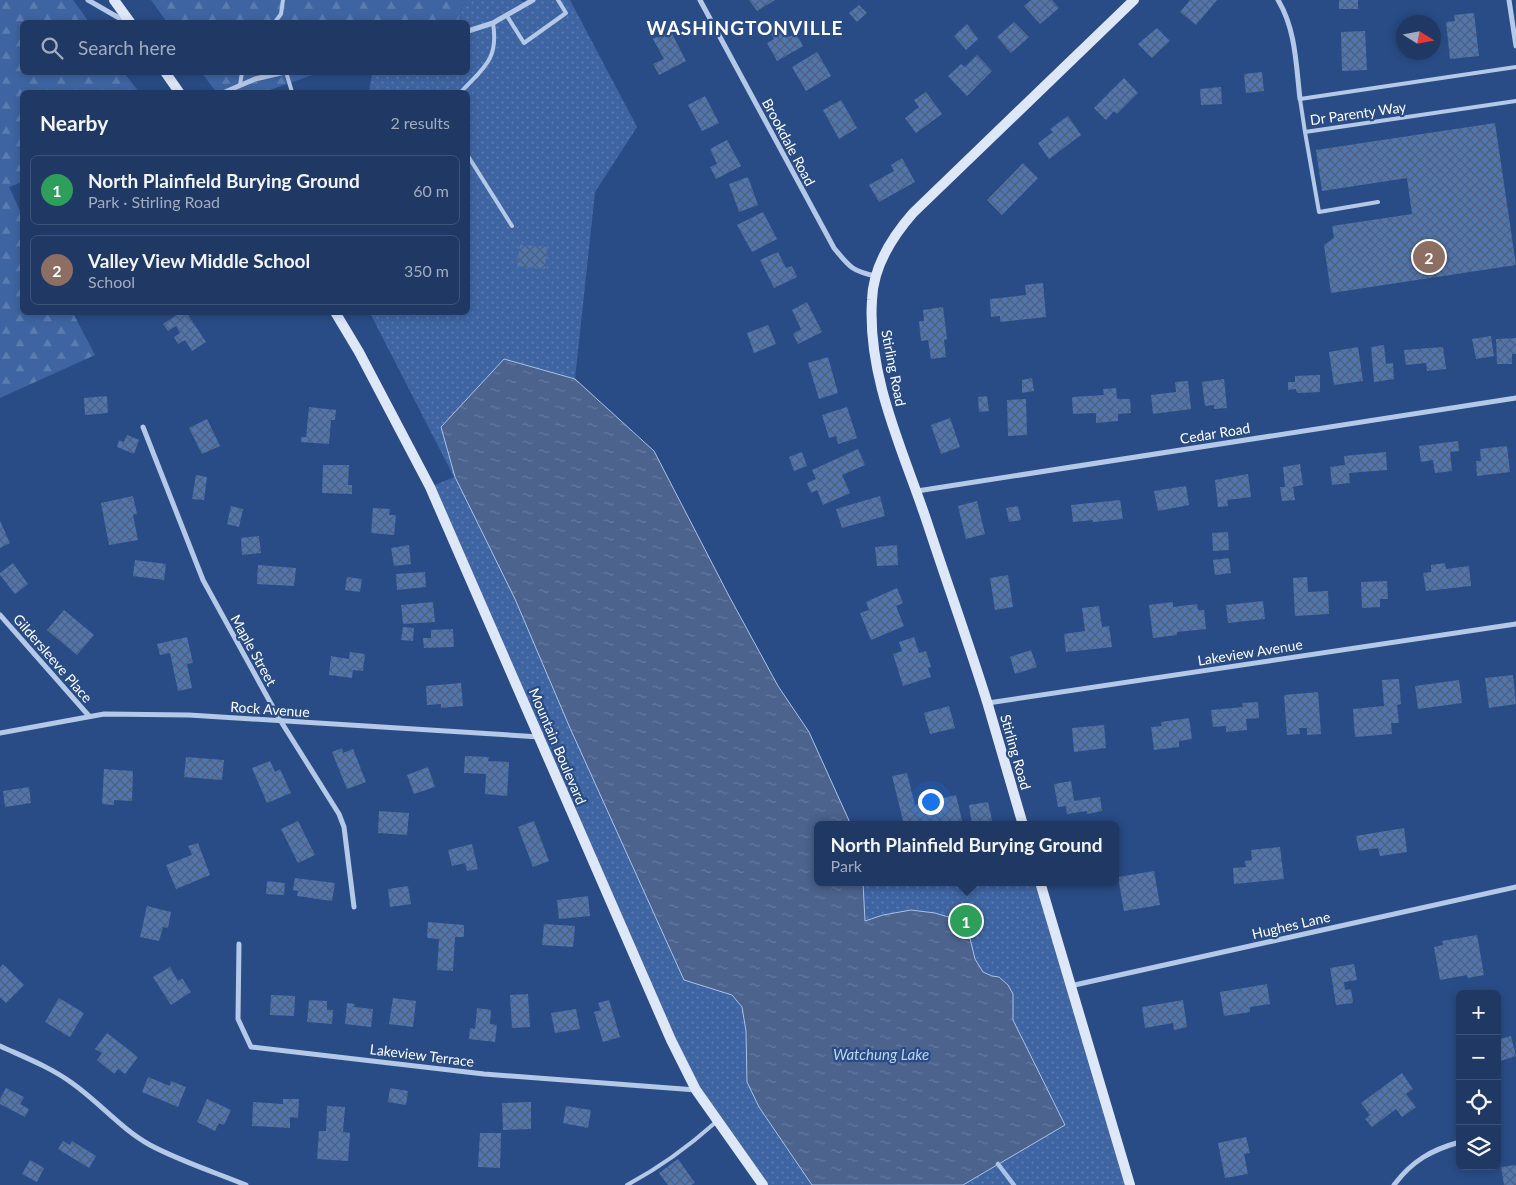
<!DOCTYPE html>
<html lang="en">
<head>
<meta charset="utf-8">
<style>
  body { margin:0; font-family:Lato,sans-serif; background:#2c446d; color:#f1f3f6 }
  .controls { position:absolute; right:15px; bottom:15px; display:grid; overflow:hidden; border-radius:8px; box-shadow:0 2px 8px #0003 }
  .controls button { width:45px; height:45px; display:grid; place-items:center; padding:0; border:0; border-bottom:1px solid #3c5378; background:#1f3964; color:#f1f3f6; font:25px sans-serif }
  .compass { position:absolute; left:1396px; top:15px; width:45px; height:45px; border-radius:50%; background:#1f3964; box-shadow:0 2px 8px #0003; rotate:101deg }
  .you { position:absolute; left:930px; top:801px; width:18px; height:18px; margin:-12px; border:4px solid #fff; border-radius:50%; background:#1a73e8; box-shadow:0 0 0 8px #1a73e833 }
  .badge { display:grid; place-items:center; width:32px; height:32px; border-radius:50%; background:#efd47b; color:#fff; font-size:16px; font-weight:700 }
  .pin { position:absolute; translate:-50% -50%; border:2px solid #fff; box-shadow:0 1px 5px #0006 }
  .popup { position:absolute; left:814px; top:821px; width:305px; height:65px; box-sizing:border-box; display:grid; place-content:center; border-radius:8px; background:#1f3964; filter:drop-shadow(0 1px 4px #0005); font-size:16px; white-space:nowrap; color:#a1acbf }
  .popup b { font-size:19px; color:#f1f3f6 }
  .popup::after { content:''; position:absolute; left:50%; top:100%; margin-left:-10px; border:10px solid transparent; border-top-color:#1f3964 }
  .list { margin:0; padding:0; list-style:none }
  h2 { display:flex; justify-content:space-between; align-items:center; height:65px; margin:0; padding:0 20px; font-size:21px }
  h2 small { font-size:16px; font-weight:400; color:#a1acbf }
  .list li { display:grid; grid-template-columns:32px 1fr auto; gap:15px; align-items:center; box-sizing:border-box; height:70px; margin:0 10px 10px; padding:0 10px; border:1px solid #3c5378; border-radius:8px }
  .list b { display:block; font-size:19px; white-space:nowrap }
  .list p { margin:0; font-size:16px; white-space:nowrap; color:#a1acbf }
  .list em { font-size:16px; font-style:normal; color:#a1acbf }
  .icon { flex:none; width:28px; height:28px; fill:none; stroke:currentColor; stroke-width:2; stroke-linecap:round; stroke-linejoin:round }
  .map { position:relative; flex:none; width:1516px; height:1185px; overflow:hidden }
  .search { position:absolute; background:#1f3964; box-shadow:0 2px 8px #0003; left:20px; top:20px; width:450px; height:55px; display:flex; align-items:center; gap:12px; box-sizing:border-box; padding:0 18px; border-radius:8px; color:#a1acbf; font-size:19px }
  .panel { position:absolute; background:#1f3964; box-shadow:0 2px 8px #0003; left:20px; top:90px; width:450px; height:225px; border-radius:8px }
  .map>svg:first-child { display:block }
  .forest { fill:url(#forest-firs) }
  .park { fill:url(#park-dots) }
  .water { fill:url(#water-ripples); stroke:#a9c2e8 }
  .lines { fill:none; stroke-linecap:round; stroke-linejoin:round }
  .stream { stroke:#a9c2e8; stroke-width:4.5 }
  .building { fill:url(#building-cross-hatch) }
  .lane { stroke:#b4c8e8; stroke-width:4 }
  .street { stroke:#b4c8e8; stroke-width:5 }
  .secondary { stroke:#dee7f7; stroke-width:10 }
  .labels { text-anchor:middle; dominant-baseline:central; stroke-width:4.5; stroke-linejoin:round; paint-order:stroke }
  .street-label { font-size:14px; fill:#fff; stroke:#294c86 }
  .water-label { font-size:15px; font-style:italic; fill:#c0d3ef; stroke:#294c86 }
  .district-label { font-size:19px; font-weight:bold; letter-spacing:1px; fill:#fff; stroke:#294c86 }
</style>
</head>
<body>
<div class="map">
<svg width="1516" height="1185" viewBox="0 0 1516 1185">
  <defs>
    <pattern id="forest-firs" width="22" height="20" patternUnits="userSpaceOnUse" patternTransform="scale(1.25)"><rect width="22" height="20" fill="#3e65a2"/><path d="M5 1l3.5 6h-7zM16 11l3.5 6h-7z" fill="#5b7cb0"/></pattern>
    <pattern id="park-dots" width="8" height="8" patternUnits="userSpaceOnUse" patternTransform="scale(1.25)"><rect width="8" height="8" fill="#3e65a2"/><path d="M2 2h.1M6 6h.1" fill="none" stroke="#5b7cb0" stroke-width="1.8" stroke-linecap="round"/></pattern>
    <pattern id="water-ripples" width="26" height="14" patternUnits="userSpaceOnUse" patternTransform="scale(1.25)"><rect width="26" height="14" fill="#4b638d"/><path d="M2 4q2-2 4 0t4 0M15 11q2-2 4 0t4 0" fill="none" stroke="#667a9e"/></pattern>
    <pattern id="building-cross-hatch" width="8" height="8" patternUnits="userSpaceOnUse" patternTransform="scale(1.25)"><rect width="8" height="8" fill="#5175ad"/><path d="M0 0l8 8M0 8l8-8" fill="none" stroke="#4e607c"/></pattern>
  </defs>
  <rect width="100%" height="100%" fill="#294c86"/>
  <path class="forest" d="M0,0H73L89,22H22V72L124,73L139,92H22V182L9,187L22,215V312L73,313L95,355L0,398Z
    M151,0H464L458,22H167Z
    M202,73H318L264,92H216Z"/>
  <path class="park" d="M464,0H520L523,2L526,0H570L637,127L595,192L575,379L504,359L455,477L515,599L732,995L742,1007L746,1031L747,1082L759,1107L812,1185H763L696,1090L430,487L454,477L370,313L468,312V92H369L372,73L468,72V22H458Z
    M863,882H1040L1130,1185H963L1064,1125L1013,1020V994L999,978L992,976L983,972L975,959L967,927L962,921L935,913L911,910L883,915L865,921Z"/>
  <path class="water" d="M504,359L575,379L654,451L729,596L778,686L809,732L851,825H817V882H863L865,921L883,915L911,910L935,913L962,921L967,926L975,959L983,972L992,976L999,977L1008,985L1013,994V1020L1065,1125L963,1185H812L759,1107L747,1082L746,1031L742,1007L732,995L684,980L570,728L515,599L455,477L441,427Z"/>
  <g class="lines">
    <path class="stream" d="M998,1164L1014,1185"/>
  </g>
  <path class="building" d="M749,0H775L757,11Z
    M1031,0H1052L1059,8L1040,24L1024,6Z
    M1190,0H1217L1196,25L1180,12Z
    M1339,0H1358V9H1339Z
    M859,5L867,13L857,22L849,13Z
    M1474,13L1479,56L1450,59L1446,22L1455,21L1454,15Z
    M1014,22L1029,37L1011,53L997,37Z
    M782,24L789,37L796,33L803,46L777,61L767,43L774,39L769,30Z
    M967,24L978,39L966,50L954,36Z
    M1157,28L1170,41L1152,58L1138,44Z
    M670,30L686,61L659,75L653,64L664,59L653,39Z
    M1365,31L1367,70L1342,71L1341,32Z
    M817,52L831,76L806,91L792,67Z
    M977,55L992,71L967,96L948,76L961,64L965,67Z
    M1262,72L1264,91L1246,93L1244,74Z
    M1124,78L1138,93L1117,114L1114,111L1106,120L1094,108Z
    M1221,87L1222,104L1201,105L1200,89Z
    M926,92L942,114L916,133L905,118L919,107L914,100Z
    M705,96L719,123L702,131L688,105Z
    M841,100L857,128L839,139L823,110Z
    M1068,116L1081,135L1049,159L1038,143L1053,132L1050,129Z
    M1495,123L1516,265L1331,293L1324,245L1334,238L1332,226L1412,214L1407,178L1322,191L1316,150Z
    M727,140L741,166L716,179L710,167L717,164L710,149Z
    M902,158L915,182L879,202L869,185L894,171L891,165Z
    M1023,163L1038,178L1002,215L987,200Z
    M748,177L758,205L739,212L729,184Z
    M763,212L777,239L752,252L737,225Z
    M520,245L547,247L545,269L517,266Z
    M778,252L786,268L792,266L797,277L774,288L760,260Z
    M1043,283L1046,317L1000,322V316L991,317L990,299L1026,295L1025,285Z
    M807,302L822,332L798,344L793,334L801,329L792,310Z
    M943,307L947,339L944,340L946,357L931,359L928,340L921,341L919,321H924L923,310Z
    M181,312H186L206,342L192,351L185,340L178,344L174,337L180,333L176,326L168,331L163,324Z
    M768,325L776,344L754,353L747,333Z
    M1491,336L1494,356L1476,359L1472,339Z
    M1516,338V354H1512V364H1497L1496,339Z
    M1384,345L1386,364L1393,363L1394,379L1374,382L1371,347Z
    M1358,347L1363,381L1334,385L1329,352Z
    M1443,347L1446,369L1427,371L1426,363L1406,365L1404,350Z
    M828,357L838,393L819,399L808,363Z
    M1320,375V392L1297,393L1296,389L1288,390V382H1295V376Z
    M1032,378L1034,391L1022,393V380Z
    M1224,379L1227,408L1214,409V405L1205,406L1202,382Z
    M1188,381L1191,409L1153,414L1151,395L1176,392L1175,382Z
    M1116,388L1117,399H1130L1131,413L1118,414V421L1096,423V413L1073,414L1072,397L1104,395L1103,389Z
    M107,396L108,413L85,415L84,398Z
    M987,396L989,411L979,412L978,397Z
    M1026,399L1027,435L1008,436L1007,400Z
    M309,407L336,410L335,420H331L329,444L301,442V437H306Z
    M847,407L857,438L838,444L836,436L829,438L822,415Z
    M950,418L960,447L941,454L931,425Z
    M207,419L220,446L202,454L189,428Z
    M127,435L139,440L134,454L117,447L119,440L124,442Z
    M1458,441L1459,451L1450,452L1452,471L1435,473L1433,460L1421,462L1419,446Z
    M1507,446L1510,472L1477,476L1476,461H1481L1480,449Z
    M858,449L865,465L842,475L850,493L823,505L817,490L811,493L807,483L816,479L812,470Z
    M802,452L807,466L794,471L789,457Z
    M1386,452L1387,470L1349,473L1350,483L1332,485L1330,467L1345,465L1344,456Z
    M1300,464L1303,485L1293,487L1295,500L1282,501L1280,487H1285L1283,467Z
    M323,465H349L348,485H352V494L322,493Z
    M1248,474L1251,497L1227,500L1228,506L1218,507L1215,480Z
    M196,475L207,477L204,500L192,499Z
    M1186,486L1189,505L1158,511L1154,491Z
    M133,496L137,514L133,515L138,540L109,545L101,503Z
    M880,496L885,516L842,528L836,509Z
    M1120,500L1123,519L1093,522V520L1073,522L1071,505Z
    M977,501L985,534L966,539L958,506Z
    M231,506L243,509L239,527L227,524Z
    M1018,506L1021,520L1009,522L1006,508Z
    M373,508L390,509L389,515H396L394,535L371,533Z
    M0,521L10,543L0,548Z
    M1228,532L1229,550L1213,551L1212,533Z
    M259,536L261,553L242,555L241,538Z
    M409,545L411,564L394,566L391,548Z
    M897,545L898,565L877,566L875,547Z
    M1229,558L1231,573L1215,575L1213,560Z
    M135,560L166,564L164,580L133,576Z
    M13,563L28,584L15,594L0,575V573Z
    M1445,563L1446,569L1469,566L1471,586L1426,591L1423,573L1431,572V565Z
    M258,565L296,568L294,586L257,584Z
    M425,572L426,587L397,590L396,574Z
    M1008,575L1013,607L995,610L990,578Z
    M347,577L362,579L360,592L345,590Z
    M1307,577L1308,592L1328,591L1329,614L1295,616L1293,578Z
    M1387,581L1388,599H1380V607L1362,608L1361,582Z
    M897,588L903,603L896,606L904,626L871,640L860,613L869,610L866,602Z
    M1263,601L1265,619L1228,623L1226,605Z
    M433,602L435,622L403,624L401,605Z
    M1173,602V607L1197,604L1198,610H1204L1206,629L1177,632V635L1153,638L1149,605Z
    M1099,606L1102,627L1109,626L1112,647L1066,652L1064,634L1085,631L1082,608Z
    M64,610L94,635L77,655L47,630Z
    M403,627L414,628L413,641L401,640Z
    M453,629L454,647L424,648L423,638H431V630Z
    M187,637L193,663L187,664L192,688L178,691L170,653L160,655L157,644Z
    M914,637L919,653L926,651L931,667L928,668L931,677L903,686L893,654L902,651L899,642Z
    M1031,650L1037,667L1015,674L1010,657Z
    M350,652L365,654L363,671L353,670L352,678L329,675L331,656L349,659Z
    M1513,675L1516,704L1489,708L1485,678Z
    M1399,679L1401,704L1397,705L1399,723H1391L1392,734L1355,737L1353,709L1384,706L1382,680Z
    M1459,680L1462,703L1418,709L1415,686Z
    M461,683L463,706L441,708V704L427,705L426,686Z
    M1318,692L1321,734L1307,735V728H1299L1300,734L1287,735L1284,695Z
    M1258,702L1259,718L1246,719L1247,730L1226,732V726L1213,727L1211,710L1243,707L1242,703Z
    M949,706L955,728L930,734L924,713Z
    M1189,718L1192,739L1179,741V747L1154,750L1151,727L1162,726L1161,722Z
    M1104,725L1106,748L1074,752L1072,728Z
    M342,748L343,753L353,749L366,782L347,789L332,752Z
    M465,756L489,757L488,761L509,762L507,796L485,794L486,774L464,773Z
    M186,757L224,760L222,780L184,777Z
    M270,761L275,772L280,769L291,793L267,803L252,768Z
    M428,767L435,787L414,794L407,775Z
    M104,769L133,771L132,801L114,800V805L102,804Z
    M907,773L915,805L956,795L963,825H904L892,776Z
    M1071,781L1074,801L1100,797L1102,811L1087,814V811L1067,814L1066,806L1058,807L1054,784Z
    M29,787L31,803L5,807L3,791Z
    M988,802L993,825H972L969,805Z
    M379,811L409,813L407,835L378,833Z
    M298,821L315,855L298,863L281,829Z
    M534,821L549,861L533,867L518,827Z
    M1404,828L1407,852L1380,856L1378,848L1359,851L1356,836Z
    M198,843L210,875L176,889L166,865L192,855L188,846Z
    M472,844L478,869L467,871L465,863L452,866L448,850Z
    M1280,847L1284,879L1234,884L1233,868L1246,867L1245,861L1252,860L1251,850Z
    M1154,871L1160,905L1124,911L1118,877Z
    M295,878L335,883L332,901L297,896L298,891L293,890Z
    M267,881L285,883L284,895L266,894Z
    M408,886L411,904L390,907L388,889Z
    M588,896L590,916L559,919L557,900Z
    M147,906L171,912L168,928L163,927L159,941L140,937Z
    M428,922L464,925V937H455L453,971L437,970L439,939L427,938Z
    M544,924L575,926L573,947L542,945Z
    M1477,935L1484,975L1468,978L1467,975L1440,980L1434,947L1443,945L1442,941Z
    M3,964L24,985L6,1003L0,997V968Z
    M1354,964L1357,980L1344,982L1345,990L1351,989L1353,1003L1336,1005L1330,968Z
    M170,967L178,981L182,978L191,992L171,1005L153,977Z
    M1267,984L1270,1004L1250,1007V1012L1224,1016L1220,992Z
    M528,994L530,1027L512,1028L510,995Z
    M271,995L295,996L294,1016L270,1015Z
    M59,998L84,1013L70,1037L45,1022Z
    M393,998L416,1001L413,1027L389,1024Z
    M309,1000L327,1001V1010H333L332,1024L307,1022Z
    M609,1000L620,1037L603,1042L594,1012L601,1010L598,1003Z
    M1183,1000L1187,1027L1174,1030L1173,1023L1145,1028L1142,1007Z
    M347,1003L355,1004L354,1007L373,1009L371,1027L345,1024Z
    M477,1008L491,1010L490,1024L497,1025L495,1042L469,1039L470,1028L475,1029Z
    M576,1009L580,1029L555,1033L551,1013Z
    M107,1033L138,1057L125,1074L118,1069L114,1074L97,1060L102,1053L95,1049Z
    M1511,1036L1516,1056L1497,1062V1040Z
    M1402,1073L1413,1089L1406,1094L1416,1107L1402,1117L1396,1109L1372,1127L1365,1119L1370,1115L1361,1103Z
    M148,1077L170,1086L171,1081L186,1087L178,1107L142,1092Z
    M6,1088L24,1097L20,1104L29,1109L25,1117L0,1104V1099Z
    M390,1088L408,1091L406,1105L388,1102Z
    M207,1099L231,1110L224,1125L219,1123L215,1131L197,1122Z
    M283,1099H299L298,1118L290,1117V1128L252,1126L253,1102L283,1104Z
    M531,1102V1129L503,1130L502,1103Z
    M327,1106L345,1107L343,1132L350,1133L348,1161L317,1159L319,1131H326Z
    M566,1106L591,1110L588,1128L563,1123Z
    M480,1133H501L500,1168L478,1167Z
    M1246,1137L1250,1153L1244,1154L1248,1174L1225,1178L1218,1143Z
    M63,1141L70,1145L72,1141L96,1156L89,1168L58,1149Z
    M678,1159L695,1183L691,1185H668L659,1173Z
    M30,1160L44,1168L37,1182L22,1174Z
    M1516,1165V1185H1504L1501,1167Z"/>
  <g class="lines">
    <path class="lane" d="M507,16L524,43L566,13L558,0
      M275,22L281,14L283,0
      M1516,67L1300,99L1305,132L1516,101
      M286,72L292,92
      M240,85L242,72
      M461,92C483,68 499,60 493,23
      M1305,132L1319,212L1378,202
      M468,156L512,226
      M627,1185C659,1168 689,1146 716,1122"/>
    <path class="street" d="M88,0L126,22
      M700,0L834,248C849,266 851,271 876,276
      M1278,0C1296,30 1296,65 1300,99
      M1509,0L1516,46
      M468,31L493,23L533,0
      M225,92L255,79L285,72
      M143,427L203,580L280,720L339,814L344,827L354,907
      M917,491L1516,398
      M0,615L89,716
      M988,703L1516,624
      M0,733L104,714L189,715L540,737
      M239,944L238,1019L251,1047L484,1074L696,1090
      M1070,986L1516,887
      M0,1046C24,1057 50,1067 72,1083C99,1102 121,1129 150,1145C180,1161 214,1172 246,1185
      M1394,1185C1412,1161 1431,1150 1460,1142"/>
    <path class="secondary" d="M114,0L130,22
      M165,72L179,92
      M335,312L359,352L430,487L671,1040L696,1090L763,1185
      M1023,825C1011,785 1000,745 988,705C969,644 947,583 927,522C903,450 867,377 872,300C873,266 892,237 913,213L1134,0
      M1040,882L1130,1185"/>
  </g>
  <g class="labels">
    <g class="street-label">
      <text transform="translate(1358 113) rotate(-8)">Dr Parenty Way</text>
      <text transform="translate(789 142) rotate(62)">Brookdale Road</text>
      <text transform="translate(894 368) rotate(79)">Stirling Road</text>
      <text transform="translate(1215 433) rotate(-9)">Cedar Road</text>
      <text transform="translate(254 650) rotate(61)">Maple Street</text>
      <text transform="translate(1250 652) rotate(-9)">Lakeview Avenue</text>
      <text transform="translate(53 658) rotate(49)">Gildersleeve Place</text>
      <text transform="translate(270 709) rotate(4)">Rock Avenue</text>
      <text transform="translate(558 746) rotate(67)">Mountain Boulevard</text>
      <text transform="translate(1016 752) rotate(74)">Stirling Road</text>
      <text transform="translate(1291 925) rotate(-13)">Hughes Lane</text>
      <text transform="translate(422 1055) rotate(7)">Lakeview Terrace</text>
    </g>
    <g class="water-label">
      <text x="881" y="1054">Watchung Lake</text>
    </g>
    <g class="district-label">
      <text x="745" y="27">WASHINGTONVILLE</text>
    </g>
  </g>
</svg>
<div class="controls">
<button>+</button>
<button>−</button>
<button><svg class="icon" aria-label="locate" viewBox="0 0 24 24"><circle cx="12" cy="12" r="6"/><path d="M12 2v4M12 18v4M2 12h4M18 12h4"/></svg></button>
<button><svg class="icon" aria-label="layers" viewBox="0 0 24 24"><path d="M12 4l9 5-9 5-9-5zM3 14l9 5 9-5"/></svg></button>
</div>
<svg class="compass" viewBox="-18 -18 36 36"><path d="M0-13l5 13h-10z" fill="#e53935"/><path d="M0 13l5-13h-10z" fill="#a1acbf"/></svg>
<div class="you"></div>
<div class="pin badge" style="left:966px;top:921px;background:#2e9e5b">1</div>
<div class="popup"><b>North Plainfield Burying Ground</b>Park</div>
<div class="pin badge" style="left:1429px;top:257px;background:#8d6e63">2</div>
<div class="search"><svg class="icon" aria-label="search" viewBox="0 0 24 24"><circle cx="10" cy="10" r="6"/><path d="M15 15l6 6"/></svg>Search here</div>
<section class="panel">
<h2>Nearby<small>2 results</small></h2>
<ul class="list">
<li><span class="badge" style="background:#2e9e5b">1</span><div><b>North Plainfield Burying Ground</b><p>Park · Stirling Road</p></div><em>60 m</em></li>
<li><span class="badge" style="background:#8d6e63">2</span><div><b>Valley View Middle School</b><p>School</p></div><em>350 m</em></li>
</ul>
</section>
</div>
</body>
</html>
